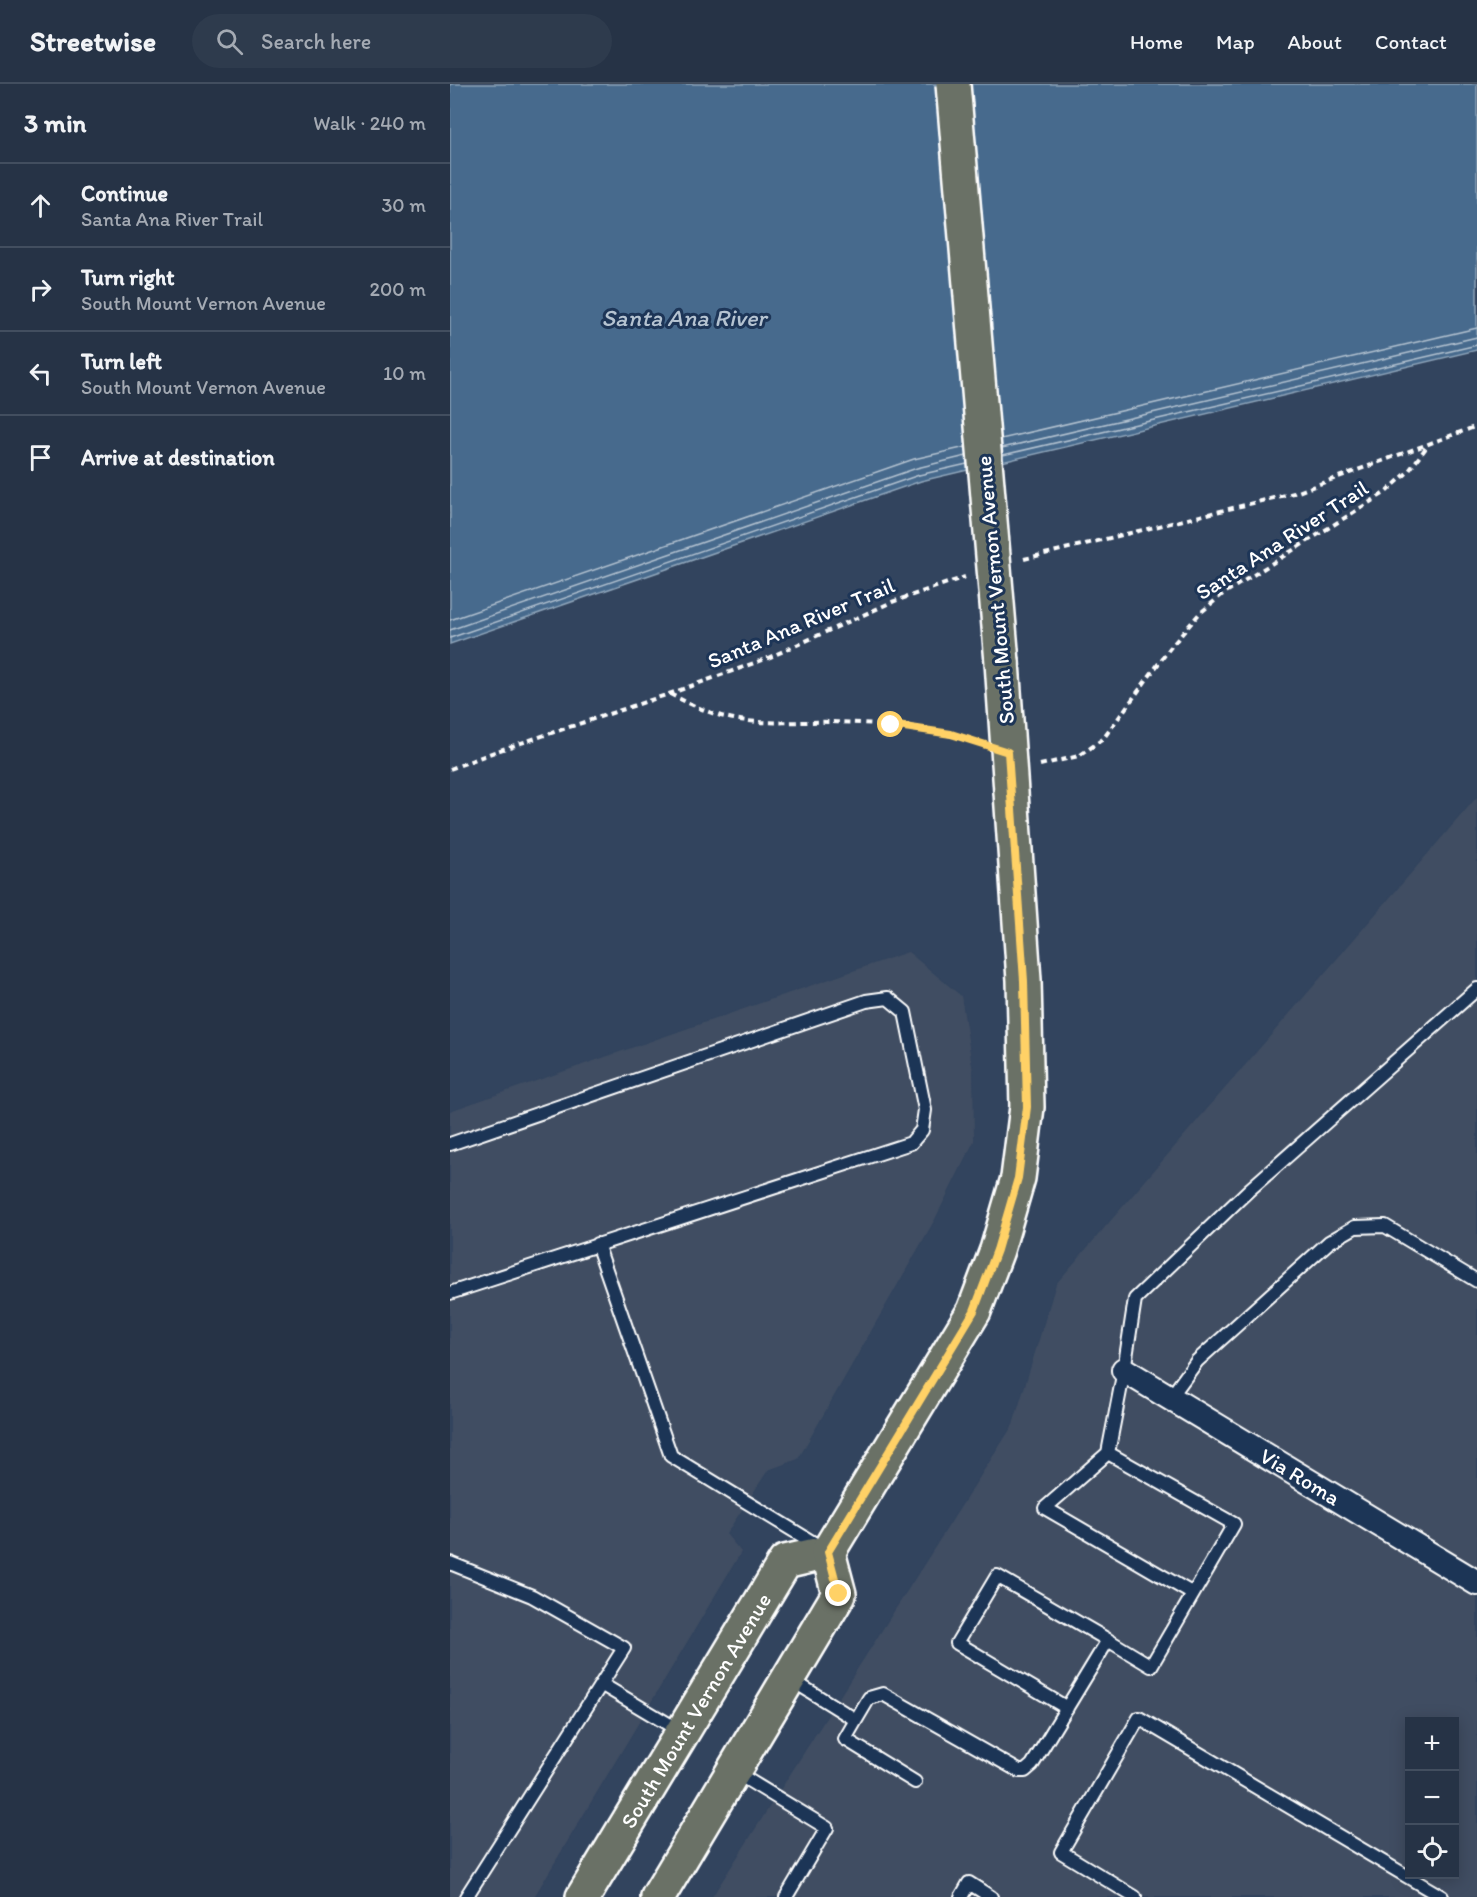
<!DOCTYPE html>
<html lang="en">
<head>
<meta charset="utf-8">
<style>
  body { margin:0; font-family:Itim,sans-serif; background:#2e3b4d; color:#f1f3f6 }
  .controls { position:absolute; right:18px; bottom:18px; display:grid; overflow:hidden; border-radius:0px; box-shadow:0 3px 15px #0003 }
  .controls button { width:54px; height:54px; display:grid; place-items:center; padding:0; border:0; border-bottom:2px solid #424e5f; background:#263346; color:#f1f3f6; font:30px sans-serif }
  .stop { position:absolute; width:18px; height:18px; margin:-14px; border:4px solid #ffd166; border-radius:50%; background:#fff }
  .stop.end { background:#ffd166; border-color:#fff; box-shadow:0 2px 6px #0008 }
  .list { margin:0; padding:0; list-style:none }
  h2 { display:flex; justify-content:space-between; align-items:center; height:78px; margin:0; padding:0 24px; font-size:26px }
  h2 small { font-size:20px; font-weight:400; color:#a4aab3 }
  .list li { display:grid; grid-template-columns:39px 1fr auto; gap:18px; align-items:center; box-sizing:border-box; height:84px; padding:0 24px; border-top:2px solid #424e5f }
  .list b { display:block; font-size:22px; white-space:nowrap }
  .list p { margin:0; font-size:20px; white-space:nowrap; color:#a4aab3 }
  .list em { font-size:20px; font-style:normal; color:#a4aab3 }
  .icon { flex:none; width:33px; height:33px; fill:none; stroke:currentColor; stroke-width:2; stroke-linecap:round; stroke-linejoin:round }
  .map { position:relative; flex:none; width:1027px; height:1813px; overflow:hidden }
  header { display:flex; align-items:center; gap:36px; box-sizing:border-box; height:84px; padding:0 30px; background:#263346; border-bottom:2px solid #424e5f }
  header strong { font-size:28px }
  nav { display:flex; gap:33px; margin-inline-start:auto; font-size:21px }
  .search { width:420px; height:54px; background:#2e3b4d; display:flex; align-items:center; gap:15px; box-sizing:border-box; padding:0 21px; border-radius:33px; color:#a4aab3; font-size:22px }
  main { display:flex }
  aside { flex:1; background:#263346 }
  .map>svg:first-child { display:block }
  .built { fill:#414e62; fill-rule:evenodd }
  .water { fill:#466a8d; stroke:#90a6bb; stroke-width:1.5 }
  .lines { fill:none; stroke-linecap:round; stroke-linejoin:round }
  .shore { stroke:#b5c3d1; stroke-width:1.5 }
  .lane-casing { stroke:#fff; stroke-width:16 }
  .street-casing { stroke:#fff; stroke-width:28 }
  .primary-casing { stroke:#fff; stroke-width:38 }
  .path { stroke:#fff; stroke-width:4; stroke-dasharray:6 4.5; stroke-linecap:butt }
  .lane { stroke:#1d3557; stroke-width:12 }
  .street { stroke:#1d3557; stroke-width:24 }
  .primary { stroke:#6a7166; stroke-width:33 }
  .primary-bridge-casing { stroke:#fff; stroke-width:38; stroke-linecap:butt }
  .primary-bridge { stroke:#6a7166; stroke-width:33 }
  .route { stroke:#ffd166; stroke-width:8 }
  .labels { text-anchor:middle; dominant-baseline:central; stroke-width:6; stroke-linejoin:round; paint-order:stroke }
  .street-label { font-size:22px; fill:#fff; stroke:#1d3557 }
  .water-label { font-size:24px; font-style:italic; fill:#b5c3d1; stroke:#1d3557 }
</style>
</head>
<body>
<header>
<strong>Streetwise</strong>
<div class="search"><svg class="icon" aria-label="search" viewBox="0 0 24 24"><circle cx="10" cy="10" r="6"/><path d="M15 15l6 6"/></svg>Search here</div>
<nav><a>Home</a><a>Map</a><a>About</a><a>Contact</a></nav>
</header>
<main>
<aside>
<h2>3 min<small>Walk · 240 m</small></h2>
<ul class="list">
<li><svg class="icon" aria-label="ahead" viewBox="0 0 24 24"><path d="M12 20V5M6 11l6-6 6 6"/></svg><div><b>Continue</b><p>Santa Ana River Trail</p></div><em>30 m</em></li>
<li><svg class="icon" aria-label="right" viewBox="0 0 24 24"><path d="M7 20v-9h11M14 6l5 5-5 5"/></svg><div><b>Turn right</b><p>South Mount Vernon Avenue</p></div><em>200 m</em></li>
<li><svg class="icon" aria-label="left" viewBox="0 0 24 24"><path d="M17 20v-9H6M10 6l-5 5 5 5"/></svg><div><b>Turn left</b><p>South Mount Vernon Avenue</p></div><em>10 m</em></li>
<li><svg class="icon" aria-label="arrive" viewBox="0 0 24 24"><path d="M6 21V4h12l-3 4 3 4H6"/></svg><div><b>Arrive at destination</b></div></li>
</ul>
</aside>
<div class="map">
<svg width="1027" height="1813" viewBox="0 0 1027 1813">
  <rect width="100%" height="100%" fill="#32445e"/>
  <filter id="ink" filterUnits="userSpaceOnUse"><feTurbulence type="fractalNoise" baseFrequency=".0167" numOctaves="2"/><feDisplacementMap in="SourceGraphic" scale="12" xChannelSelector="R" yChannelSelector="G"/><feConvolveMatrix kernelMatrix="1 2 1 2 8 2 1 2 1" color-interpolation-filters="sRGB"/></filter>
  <g filter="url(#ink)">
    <path class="built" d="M1027,713V1813H262L563,1341L606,1200ZM960,1638H1004V1790H960Z
      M458,868L511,912L523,988L524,1057L485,1135L348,1375L318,1386L276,1450L291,1468L84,1813H0V1027Z"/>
    <path class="water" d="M0,0H1027V266L471,397L0,560Z"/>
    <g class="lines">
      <path class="shore" d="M551,355L1027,244
        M552,364L1027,253
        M553,371L1027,261
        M0,536L464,375L516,363
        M0,546L467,384L516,372
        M0,554L469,391L517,380"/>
      <g class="lane-casing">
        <path id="lane" d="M0,1060L416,917L438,914L455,928L475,1026L472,1046L461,1059L0,1209
          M147,1160L221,1372L372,1464
          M720,1314L747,1277L879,1158L905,1143L935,1142L1027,1197
          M658,1369L674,1286L685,1215L799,1106L1027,905
          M0,1479L82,1512L174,1564L16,1813
          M658,1556L701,1582L784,1440L658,1369L595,1424L743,1510
          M340,1595L406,1636L419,1614L433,1610L569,1687H575L582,1681L658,1556L547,1492L507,1559L617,1624
          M151,1600L230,1647
          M406,1636L395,1655L465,1698
          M285,1688L377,1744L336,1813
          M511,1813L519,1799L541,1813
          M685,1813L611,1768L689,1634L992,1813"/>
      </g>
      <g class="street-casing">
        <g id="street">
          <path id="s1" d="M674,1286L1027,1499"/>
        </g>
      </g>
      <g class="primary-casing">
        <g id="primary">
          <path id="s2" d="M133,1813L335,1478L378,1468L524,1227L547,1166L568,1094L577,1023L574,896L552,578"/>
          <path d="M208,1813L389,1510L378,1468"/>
        </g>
      </g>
      <path class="path" d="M574,475L848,408L1027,342
        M220,610C240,620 262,631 284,635C316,641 349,637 381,638C430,639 479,643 526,658
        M590,681L629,672L653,655L720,564L749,530L773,510L936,408L958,388L978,361
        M0,685L47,667L219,610L318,574L442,518L515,493"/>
      <use href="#lane" class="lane"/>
      <use href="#street" class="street"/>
      <use href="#primary" class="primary"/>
      <g class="primary-bridge-casing">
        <path id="primary-bridge" d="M503,0L552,578"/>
      </g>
      <use href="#primary-bridge" class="primary-bridge"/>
    </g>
  </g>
  <g class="lines" filter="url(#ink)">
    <path class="route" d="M389,1510L378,1468L524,1227L547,1166L568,1094L577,1023L574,897L558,668L501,650L441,641"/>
  </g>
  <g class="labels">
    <g class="street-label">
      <text transform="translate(832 456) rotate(-33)">Santa Ana River Trail</text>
      <text transform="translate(545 506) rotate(-95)">South Mount Vernon Avenue</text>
      <text transform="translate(351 539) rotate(-23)">Santa Ana River Trail</text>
      <text stroke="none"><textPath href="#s1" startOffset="206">Via Roma</textPath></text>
      <text stroke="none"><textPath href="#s2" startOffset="218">South Mount Vernon Avenue</textPath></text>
    </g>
    <g class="water-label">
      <text x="234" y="233">Santa Ana River</text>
    </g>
  </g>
</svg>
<div class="controls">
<button>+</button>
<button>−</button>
<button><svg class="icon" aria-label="locate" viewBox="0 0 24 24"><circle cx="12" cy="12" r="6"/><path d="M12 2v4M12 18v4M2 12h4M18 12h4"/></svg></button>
</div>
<div class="stop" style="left:441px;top:641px"></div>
<div class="stop end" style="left:389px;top:1510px"></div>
</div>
</main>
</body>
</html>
